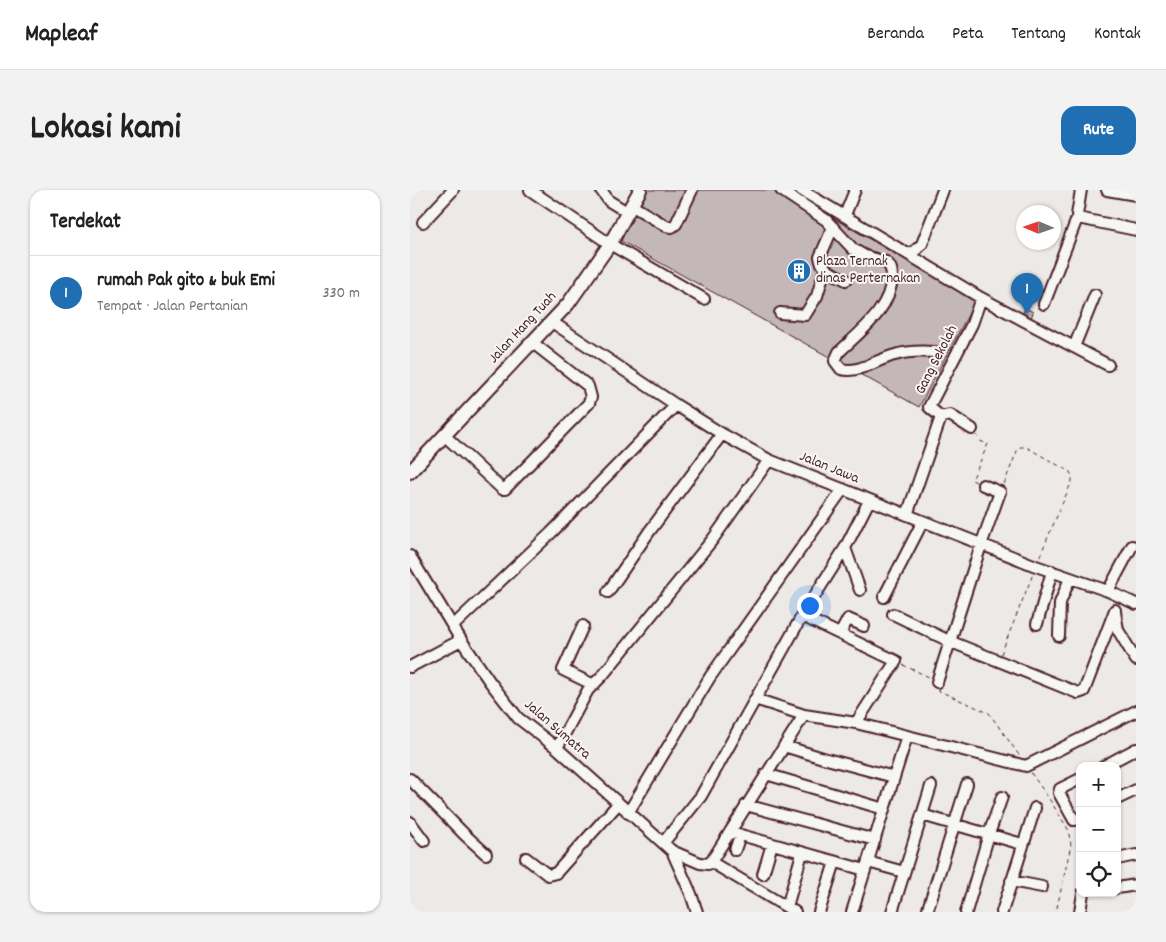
<!DOCTYPE html>
<html lang="id">
<head>
<meta charset="utf-8">
<style>
  body { margin:0; font-family:Dekko,sans-serif; background:#f2f2f2; color:#202124 }
  .controls { position:absolute; right:15px; bottom:15px; display:grid; overflow:hidden; border-radius:10px; box-shadow:0 1px 4px #0004 }
  .controls button { width:45px; height:45px; display:grid; place-items:center; padding:0; border:0; border-bottom:1px solid #e0e0e0; background:#fff; color:#202124; font:25px sans-serif }
  .compass { position:absolute; left:606px; top:15px; width:45px; height:45px; border-radius:50%; background:#fff; box-shadow:0 1px 4px #0004; rotate:272deg }
  .you { position:absolute; left:399px; top:415px; width:18px; height:18px; margin:-12px; border:4px solid #fff; border-radius:50%; background:#1a73e8; box-shadow:0 0 0 8px #1a73e833 }
  .badge { display:grid; place-items:center; width:32px; height:32px; border-radius:50%; background:#1f6fb2; color:#fff; font-size:16px; font-weight:700 }
  .pin { position:absolute; translate:-50% -41px; filter:drop-shadow(0 1px 2px #0008) }
  .pin::after { content:''; position:absolute; top:26px; width:18px; height:15px; background:inherit; clip-path:polygon(0 0,100% 0,50% 100%) }
  .list { margin:0; padding:0; list-style:none }
  h2 { display:flex; justify-content:space-between; align-items:center; height:65px; margin:0; padding:0 20px; font-size:21px }
  h2 small { font-size:16px; font-weight:400; color:#757577 }
  .list li { display:grid; grid-template-columns:32px 1fr auto; gap:15px; align-items:center; box-sizing:border-box; height:75px; padding:0 20px; border-top:1px solid #e0e0e0 }
  .list b { display:block; font-size:19px; white-space:nowrap }
  .list p { margin:0; font-size:16px; white-space:nowrap; color:#757577 }
  .list em { font-size:16px; font-style:normal; color:#757577 }
  .icon { flex:none; width:28px; height:28px; fill:none; stroke:currentColor; stroke-width:2; stroke-linecap:round; stroke-linejoin:round }
  .map { position:relative; flex:none; width:726px; height:722px; overflow:hidden; border-radius:15px }
  header { display:flex; align-items:center; gap:30px; box-sizing:border-box; height:70px; padding:0 25px; background:#fff; border-bottom:1px solid #e0e0e0 }
  header strong { font-size:24px }
  nav { display:flex; gap:28px; margin-inline-start:auto; font-size:18px }
  .intro { display:flex; align-items:center; justify-content:space-between; box-sizing:border-box; height:120px; padding:0 30px }
  h1 { margin:0; font-size:35px }
  .button { padding:12px 22px; border-radius:15px; background:#1f6fb2; color:#fff; font-size:18px; font-weight:700 }
  main { display:flex; gap:30px; padding:0 30px }
  aside { flex:1; background:#fff; border-radius:15px; box-shadow:0 1px 4px #0004 }
  .map>svg:first-child { display:block }
  .building { fill:#c4b7b7; stroke:#4a1f2b }
  .lines { fill:none; stroke-linecap:round; stroke-linejoin:round }
  .minor-casing { stroke:#4a1f2b; stroke-width:14 }
  .major-casing { stroke:#4a1f2b; stroke-width:16 }
  .path { stroke:#4a1f2b; stroke-width:1; stroke-dasharray:4 4; stroke-linecap:butt }
  .minor { stroke:#f6f6f2; stroke-width:10 }
  .major { stroke:#f6f6f2; stroke-width:12 }
  .labels { text-anchor:middle; dominant-baseline:central; stroke-width:4; stroke-linejoin:round; paint-order:stroke }
  .poi-label { font-size:15px; fill:#4a1f2b; stroke:#f6f6f2; text-anchor:start }
  .street-label { font-size:15px; fill:#4a1f2b; stroke:#f6f6f2 }
</style>
</head>
<body>
<header>
<strong>Mapleaf</strong>
<nav><a>Beranda</a><a>Peta</a><a>Tentang</a><a>Kontak</a></nav>
</header>
<div class="intro"><h1>Lokasi kami</h1><a class="button">Rute</a></div>
<main>
<aside>
<h2>Terdekat<small></small></h2>
<ul class="list">
<li><span class="badge">1</span><div><b>rumah Pak gito &amp; buk Emi</b><p>Tempat · Jalan Pertanian</p></div><em>330 m</em></li>
</ul>
</aside>
<div class="map">
<svg width="726" height="722" viewBox="0 0 726 722">
  <rect width="100%" height="100%" fill="#ece9e6"/>
  <filter id="ink" filterUnits="userSpaceOnUse"><feTurbulence type="fractalNoise" baseFrequency=".02" numOctaves="2"/><feDisplacementMap in="SourceGraphic" scale="10" xChannelSelector="R" yChannelSelector="G"/><feConvolveMatrix kernelMatrix="1 2 1 2 8 2 1 2 1" color-interpolation-filters="sRGB"/></filter>
  <g filter="url(#ink)">
    <path class="building" d="M235,0H374L566,110L509,217L211,51Z
      M615,118L623,122L621,129L612,125Z"/>
    <g class="lines">
      <g class="minor-casing">
        <path id="minor" d="M120,0L200,54L294,109
          M191,0L199,11L217,22
          M371,0L416,30L443,59L455,66L476,72C481,76 482,80 482,86C481,119 451,141 429,162L425,171L431,179C449,184 468,169 485,165C498,161 512,161 525,162
          M391,0L571,108L698,175
          M671,0L667,25L668,28L726,40
          M697,0L726,5
          M221,15L256,36L262,37L266,34L282,0
          M435,25L445,0
          M13,32L43,0
          M423,37L410,67C412,81 425,84 436,90
          M498,64L505,61L512,54L533,0
          M634,114L668,26
          M370,123L395,125L407,106L415,79
          M142,132L266,215L312,244L359,270L626,376L698,401L726,414
          M664,157L685,105
          M531,227L540,225L562,239
          M34,245L92,299H95L179,213L181,207L178,196L123,153
          M497,325L531,227L519,217L562,134L571,108
          M435,358L450,400
          M0,366L51,450L80,492L108,528L147,558L262,661L281,704L287,722
          M698,401L722,356
          M198,402L239,342L312,244
          M474,407L513,331
          M705,422L708,440L726,470
          M483,424L539,451L668,503L674,501L705,420
          M392,426L486,471L446,533
          M627,434L642,381
          M43,436L141,343L266,215
          M173,436L153,480L184,495
          M430,444L438,429L454,436
          M649,446L650,413L660,388
          M0,477L51,450
          M527,492L571,355L590,302L573,295
          M345,509L394,525L446,533L616,576L726,521
          M374,556L413,568L484,587
          M147,558L178,500L192,486L303,349L359,270
          M694,576L726,559
          M356,584L474,619
          M0,589L55,645L76,664
          M670,589L650,599L649,603L664,630L670,629
          M707,609L726,600
          M336,615L465,650
          M218,623L300,487L433,299
          M512,625L612,654
          M0,632L14,651
          M320,642L455,680
          M253,653L291,606L392,426L435,358L459,311
          M325,660L330,645
          M262,661L290,673L298,674L301,672L394,525
          M116,668L138,685L146,683L208,614
          M707,669L726,665
          M301,672L385,722
          M458,672L494,682
          M353,684L362,654
          M601,691L632,697
          M707,698L726,695
          M377,717L392,663
          M409,722L425,672
          M442,722L497,546
          M482,722L521,596
          M517,722L557,594
          M556,722L579,644L592,607
          M592,722L625,618
          M670,722L673,703"/>
      </g>
      <g class="major-casing">
        <path id="major" d="M0,282L158,114L200,54L230,0"/>
      </g>
      <path class="path" d="M566,292L562,290L578,254L570,251L567,245
        M594,294L607,261L610,257H616L660,282L662,286V291L629,368
        M591,464L623,384
        M493,475L519,487
        M527,500L579,523L609,565
        M621,583L638,607L658,639L661,655L646,722"/>
      <use href="#minor" class="minor"/>
      <use href="#major" class="major"/>
    </g>
  </g>
  <defs>
    <g id="building-disc" transform="scale(1.25)"><circle r="9.5" fill="#1f6fb2" stroke="#f6f6f2"/><path d="M-4-6H4V6H1V3H-1V6H-4ZM-2.5-4.3h1.7v1.8h-1.7ZM.8-4.3h1.7v1.8H.8ZM-2.5-1h1.7V.8h-1.7ZM.8-1h1.7V.8H.8Z" fill="#fff"/></g>
  </defs>
  <g fill-rule="evenodd">
    <use href="#building-disc" x="389" y="81"/>
  </g>
  <g class="labels">
    <g class="poi-label">
      <text x="406" y="72">Plaza Ternak<tspan x="406" dy="17">dinas Perternakan</tspan></text>
    </g>
    <g class="street-label">
      <text transform="translate(113 138) rotate(-47)">Jalan Hang Tuah</text>
      <text transform="translate(527 170) rotate(-63)">Gang Sekolah</text>
      <text transform="translate(419 278) rotate(22)">Jalan Jawa</text>
      <text transform="translate(147 540) rotate(41)">Jalan Sumatra</text>
    </g>
  </g>
</svg>
<div class="controls">
<button>+</button>
<button>−</button>
<button><svg class="icon" aria-label="locate" viewBox="0 0 24 24"><circle cx="12" cy="12" r="6"/><path d="M12 2v4M12 18v4M2 12h4M18 12h4"/></svg></button>
</div>
<svg class="compass" viewBox="-18 -18 36 36"><path d="M0-13l5 13h-10z" fill="#e53935"/><path d="M0 13l5-13h-10z" fill="#757577"/></svg>
<div class="you"></div>
<div class="pin badge" style="left:617px;top:124px">1</div>
</div>
</main>
</body>
</html>
